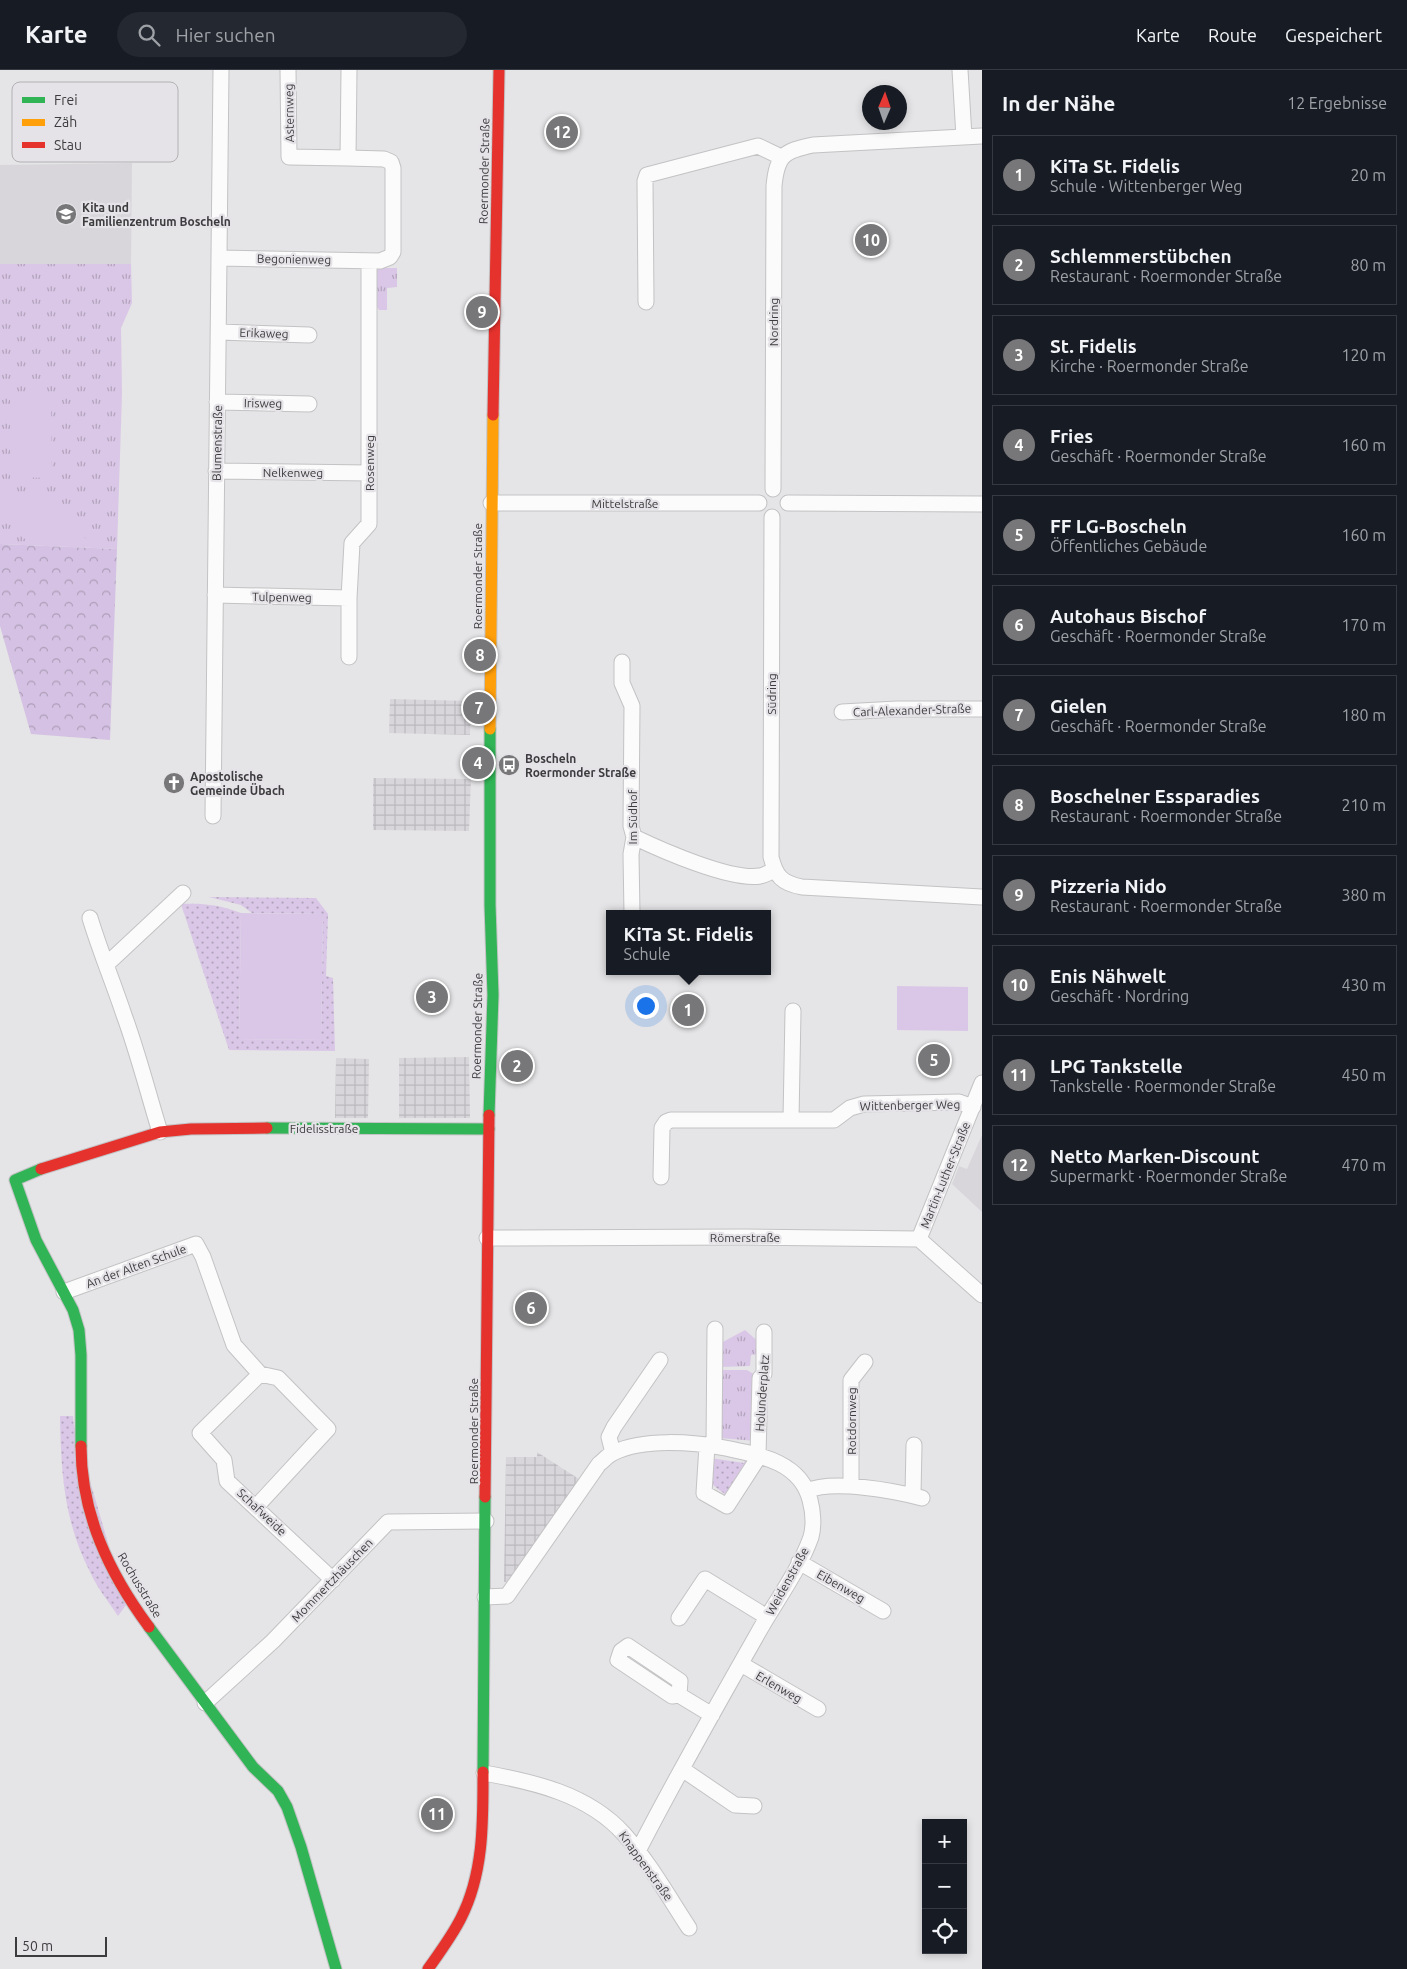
<!DOCTYPE html>
<html lang="de">
<head>
<meta charset="utf-8">
<style>
  body { margin:0; font-family:Ubuntu,sans-serif; background:#242831; color:#f1f3f6 }
  .controls { position:absolute; right:15px; bottom:15px; display:grid; overflow:hidden; border-radius:0px; box-shadow:0 2px 8px #0003 }
  .controls button { width:45px; height:45px; display:grid; place-items:center; padding:0; border:0; border-bottom:1px solid #363941; background:#171b24; color:#f1f3f6; font:25px sans-serif }
  .compass { position:absolute; left:862px; top:15px; width:45px; height:45px; border-radius:50%; background:#171b24; box-shadow:0 2px 8px #0003; rotate:2deg }
  .scale { position:absolute; left:15px; bottom:12px; width:92px; box-sizing:border-box; padding-left:5px; border:2px solid #3c3b3d; border-top:0; font-size:14px; line-height:18px; white-space:nowrap; color:#3c3b3d; -webkit-text-stroke:4px #e5e3e7; paint-order:stroke }
  .you { position:absolute; left:645px; top:935px; width:18px; height:18px; margin:-12px; border:4px solid #fff; border-radius:50%; background:#1a73e8; box-shadow:0 0 0 8px #1a73e833 }
  .badge { display:grid; place-items:center; width:32px; height:32px; border-radius:50%; background:#777678; color:#fff; font-size:16px; font-weight:700 }
  .pin { position:absolute; translate:-50% -50%; border:2px solid #fff; box-shadow:0 1px 5px #0006 }
  .popup { position:absolute; left:606px; top:840px; width:165px; height:65px; box-sizing:border-box; display:grid; place-content:center; border-radius:0px; background:#171b24; filter:drop-shadow(0 1px 4px #0005); font-size:16px; white-space:nowrap; color:#9ea1a6 }
  .popup b { font-size:19px; color:#f1f3f6 }
  .popup::after { content:''; position:absolute; left:50%; top:100%; margin-left:-10px; border:10px solid transparent; border-top-color:#171b24 }
  .list { margin:0; padding:0; list-style:none }
  h2 { display:flex; justify-content:space-between; align-items:center; height:65px; margin:0; padding:0 20px; font-size:21px }
  h2 small { font-size:16px; font-weight:400; color:#9ea1a6 }
  .list li { display:grid; grid-template-columns:32px 1fr auto; gap:15px; align-items:center; box-sizing:border-box; height:80px; margin:0 10px 10px; padding:0 10px; border:1px solid #363941; border-radius:0px }
  .list b { display:block; font-size:19px; white-space:nowrap }
  .list p { margin:0; font-size:16px; white-space:nowrap; color:#9ea1a6 }
  .list em { font-size:16px; font-style:normal; color:#9ea1a6 }
  .icon { flex:none; width:28px; height:28px; fill:none; stroke:currentColor; stroke-width:2; stroke-linecap:round; stroke-linejoin:round }
  .map { position:relative; flex:none; width:982px; height:1899px; overflow:hidden }
  header { display:flex; align-items:center; gap:30px; box-sizing:border-box; height:70px; padding:0 25px; background:#171b24; border-bottom:1px solid #363941 }
  header strong { font-size:24px }
  nav { display:flex; gap:28px; margin-inline-start:auto; font-size:18px }
  .search { width:350px; height:45px; background:#242831; display:flex; align-items:center; gap:12px; box-sizing:border-box; padding:0 18px; border-radius:28px; color:#9ea1a6; font-size:19px }
  main { display:flex }
  aside { flex:1; background:#171b24 }
  .map>svg:first-child { display:block }
  .built { fill:#d9d6db }
  .industrial { fill:url(#industrial-grid) }
  .grass { fill:url(#grass-dots) }
  .forest { fill:url(#forest-crowns) }
  .park { fill:url(#park-tufts) }
  .pitch { fill:#dac7e7 }
  .lines { fill:none; stroke-linecap:round; stroke-linejoin:round }
  .street-casing { stroke:#c3c2c4; stroke-width:17 }
  .fast-casing { stroke:#c3c2c4; stroke-width:13 }
  .slow-casing { stroke:#c3c2c4; stroke-width:13 }
  .jam-casing { stroke:#c3c2c4; stroke-width:13 }
  .street { stroke:#fbfbfb; stroke-width:15 }
  .fast { stroke:#30b455; stroke-width:11 }
  .slow { stroke:#ff9f0a; stroke-width:11 }
  .jam { stroke:#e5322d; stroke-width:11 }
  .labels { text-anchor:middle; dominant-baseline:central; stroke-width:4.5; stroke-linejoin:round; paint-order:stroke }
  .street-label { font-size:12px; fill:#3c3b3d; stroke:#e5e3e7 }
  .poi-label { font-size:12px; font-weight:bold; fill:#3c3b3d; stroke:#e5e3e7; text-anchor:start }
  .key { fill:#e5e3e7; stroke:#b2b1b4; stroke-width:1 }
  .key-label { font-size:14px; fill:#3c3b3d }
</style>
</head>
<body>
<header>
<strong>Karte</strong>
<div class="search"><svg class="icon" aria-label="search" viewBox="0 0 24 24"><circle cx="10" cy="10" r="6"/><path d="M15 15l6 6"/></svg>Hier suchen</div>
<nav><a>Karte</a><a>Route</a><a>Gespeichert</a></nav>
</header>
<main>
<div class="map">
<svg width="982" height="1899" viewBox="0 0 982 1899">
  <defs>
    <pattern id="industrial-grid" width="8" height="8" patternUnits="userSpaceOnUse" patternTransform="scale(1.25)"><rect width="8" height="8" fill="#d9d6db"/><path d="M0 4h8M4 0v8" fill="none" stroke="#bbb9bd"/></pattern>
    <pattern id="grass-dots" width="8" height="8" patternUnits="userSpaceOnUse" patternTransform="scale(1.25)"><rect width="8" height="8" fill="#dac7e7"/><path d="M2 2h.1M6 6h.1" fill="none" stroke="#b2a3bc" stroke-width="1.8" stroke-linecap="round"/></pattern>
    <pattern id="forest-crowns" width="20" height="18" patternUnits="userSpaceOnUse" patternTransform="scale(1.25)"><rect width="20" height="18" fill="#d5c1e3"/><path d="M2 6a3 3 0 1 1 6 0M12 15a3 3 0 1 1 6 0" fill="none" stroke="#ae9eb9"/></pattern>
    <pattern id="park-tufts" width="24" height="20" patternUnits="userSpaceOnUse" patternTransform="scale(1.25)"><rect width="24" height="20" fill="#dac7e7"/><path d="M3 7l-1-3M5 7V3M7 7l1-3M15 17l-1-3M17 17v-4M19 17l1-3" fill="none" stroke="#b2a3bc"/></pattern>
  </defs>
  <rect width="100%" height="100%" fill="#e5e4e6"/>
  <path class="built" d="M132,93L131,194H0V95Z
    M982,1065V1142L952,1114L959,1096L967,1099Z"/>
  <path class="industrial" d="M390,629L471,631L470,665L389,663Z
    M373,708L471,709L469,761L373,760Z
    M469,987L470,1048H399V988Z
    M336,988L369,989L368,1048H335Z
    M537,1382L579,1409L508,1512H504L506,1387H537Z"/>
  <path class="grass" d="M209,827L316,828L328,844L326,906L333,908L335,981L229,980L181,834C203,833 220,835 241,843L239,969L321,970L323,844L252,843L241,835Z
    M60,1346H73L74,1356L126,1535L118,1546C109,1532 98,1519 91,1504C64,1452 61,1404 60,1346Z
    M746,1386L751,1387L729,1418L732,1422L726,1425L709,1412L710,1388L744,1393Z"/>
  <path class="forest" d="M0,474L117,479L110,670L31,664L0,556Z"/>
  <path class="park" d="M0,194H131L132,233L121,258L122,323L117,479L0,474Z
    M373,198H397V217L387,218V240H379L373,231Z
    M745,1260L761,1274L762,1284L751,1285L750,1296L720,1297L721,1273Z
    M723,1300H747L755,1305L756,1371L720,1368V1303Z"/>
  <path class="pitch" d="M10,326H51L52,408L10,407Z
    M0,424C10,426 26,424 35,427C56,435 71,458 89,471V475C75,474 25,476 19,464C17,458 17,449 16,444L0,433Z
    M241,843L323,844L321,970L239,969Z
    M897,916L968,917V961L897,960Z"/>
  <g class="lines">
    <g class="street-casing">
      <path id="street" d="M288,0L289,87L348,88
        M960,0L964,67
        M220,188L380,191L390,187L393,182V98L391,92L384,89L348,88L349,0
        M646,232L645,111L647,105L758,76L781,87
        M219,262L309,265
        M217,332L309,334
        M216,401L369,403
        M773,419L774,116C777,85 784,81 813,75L982,66
        M491,433H759
        M788,433L982,434
        M772,447L771,787C776,807 782,813 802,817L982,827
        M215,525L349,528
        M349,587V528L352,473L369,454V191
        M622,592V613L632,636L631,756L634,767L631,784L632,844
        M842,642L897,639H982
        M213,746L221,0
        M634,767C661,780 731,811 760,806C765,805 770,802 774,800
        M90,848C100,881 113,912 124,945C138,983 148,1023 160,1062
        M107,894L183,823
        M791,1050L793,941
        M661,1107L662,1058L666,1052L671,1050H834L850,1038L864,1034L959,1032L973,1037
        M487,1168L744,1167L919,1169L982,1225
        M919,1169L982,1013
        M64,1222L196,1174L203,1187L234,1275L260,1304L278,1308L328,1359L256,1437
        M260,1304L200,1363L224,1390L227,1411L333,1510
        M707,1376L704,1423L727,1436L760,1385
        M714,1376L715,1259
        M613,1383L609,1367L614,1357L660,1290
        M758,1385L760,1308L764,1304V1262
        M851,1415V1310L865,1292
        M807,1421C832,1409 895,1421 922,1428
        M913,1425L914,1375
        M799,1492L883,1541
        M485,1527L507,1526L599,1394C603,1391 608,1385 613,1383C643,1368 693,1372 725,1378C758,1385 800,1391 810,1430C813,1441 814,1456 811,1467C799,1501 775,1532 758,1563C717,1635 676,1707 638,1781
        M679,1548L705,1509L767,1547
        M741,1594L818,1639
        M679,1625L672,1626L618,1590L621,1581L628,1576L680,1611L679,1625L712,1645
        M205,1633L273,1571L388,1452L486,1451
        M682,1699L735,1735L754,1736
        M484,1703C534,1712 588,1724 624,1764C649,1792 668,1826 689,1858"/>
    </g>
    <g class="fast-casing">
      <path id="fast" d="M489,1045L493,925L490,835V659
        M267,1058L489,1059
        M41,1099L15,1110L36,1170L73,1240L79,1260L81,1285V1376
        M149,1557L253,1697L278,1721L287,1737L301,1777L336,1899
        M483,1702L485,1427"/>
    </g>
    <g class="slow-casing">
      <path id="slow" d="M490,659L493,345"/>
    </g>
    <g class="jam-casing">
      <path id="jam" d="M493,345L499,0
        M41,1099L160,1062L191,1059L267,1058
        M81,1376C81,1444 109,1503 149,1557
        M485,1427L489,1045
        M428,1899C440,1882 452,1866 461,1848C484,1803 483,1751 483,1702"/>
    </g>
    <use href="#street" class="street"/>
    <use href="#fast" class="fast"/>
    <use href="#slow" class="slow"/>
    <use href="#jam" class="jam"/>
  </g>
  <defs>
    <g id="school-disc" transform="scale(1.125)"><circle r="9.5" fill="#777678" stroke="#e5e3e7"/><path d="M0-5L7-2L0 1L-7-2ZM-4 1L0 2.5L4 1V4Q0 6-4 4Z" fill="#fff"/></g>
    <g id="bus-disc" transform="scale(1.125)"><circle r="9.5" fill="#777678" stroke="#e5e3e7"/><path d="M-5-6H5V4H4V6H2V4H-2V6H-4V4H-5ZM-3.5-4V0h7V-4ZM-3.5 1.2v1.5H-2V1.2ZM2 1.2v1.5H3.5V1.2Z" fill="#fff"/></g>
    <g id="church-disc" transform="scale(1.125)"><circle r="9.5" fill="#777678" stroke="#e5e3e7"/><path d="M-1.2-6h2.4v3.5h3.3v2.4h-3.3V6h-2.4V-.1h-3.3v-2.4h3.3Z" fill="#fff"/></g>
  </defs>
  <g fill-rule="evenodd">
    <use href="#school-disc" x="66" y="144"/>
    <use href="#bus-disc" x="509" y="695"/>
    <use href="#church-disc" x="174" y="713"/>
  </g>
  <g class="labels">
    <g class="street-label">
      <text transform="translate(289 43) rotate(-91)">Asternweg</text>
      <text transform="translate(484 101) rotate(-89)">Roermonder Straße</text>
      <text transform="translate(294 189) rotate(1)">Begonienweg</text>
      <text transform="translate(773 252) rotate(-90)">Nordring</text>
      <text transform="translate(264 263) rotate(2)">Erikaweg</text>
      <text transform="translate(263 333) rotate(1)">Irisweg</text>
      <text transform="translate(217 373) rotate(-89)">Blumenstraße</text>
      <text transform="translate(369 393) rotate(-90)">Rosenweg</text>
      <text x="293" y="402">Nelkenweg</text>
      <text x="625" y="433">Mittelstraße</text>
      <text transform="translate(477 506) rotate(-90)">Roermonder Straße</text>
      <text transform="translate(282 527) rotate(1)">Tulpenweg</text>
      <text transform="translate(771 624) rotate(-90)">Südring</text>
      <text transform="translate(912 640) rotate(-2)">Carl-Alexander-Straße</text>
      <text transform="translate(632 747) rotate(-90)">Im Südhof</text>
      <text transform="translate(477 956) rotate(-89)">Roermonder Straße</text>
      <text transform="translate(910 1035) rotate(-1)">Wittenberger Weg</text>
      <text x="324" y="1058">Fidelisstraße</text>
      <text transform="translate(945 1105) rotate(-68)">Martin-Luther-Straße</text>
      <text x="745" y="1167">Römerstraße</text>
      <text transform="translate(136 1196) rotate(-20)">An der Alten Schule</text>
      <text transform="translate(762 1323) rotate(-86)">Holunderplatz</text>
      <text transform="translate(851 1351) rotate(-90)">Rotdornweg</text>
      <text transform="translate(473 1361) rotate(-90)">Roermonder Straße</text>
      <text transform="translate(262 1442) rotate(43)">Schafweide</text>
      <text transform="translate(332 1510) rotate(-46)">Mommertzhäuschen</text>
      <text transform="translate(787 1511) rotate(-61)">Weidenstraße</text>
      <text transform="translate(140 1515) rotate(59)">Rochusstraße</text>
      <text transform="translate(841 1516) rotate(30)">Eibenweg</text>
      <text transform="translate(779 1617) rotate(30)">Erlenweg</text>
      <text transform="translate(646 1796) rotate(54)">Knappenstraße</text>
    </g>
    <g class="poi-label">
      <text x="82" y="137">Kita und<tspan x="82" dy="14">Familienzentrum Boscheln</tspan></text>
      <text x="525" y="688">Boscheln<tspan x="525" dy="14">Roermonder Straße</tspan></text>
      <text x="190" y="706">Apostolische<tspan x="190" dy="14">Gemeinde Übach</tspan></text>
    </g>
  </g>
  <rect x="12" y="12" width="166" height="80" rx="8" class="key"/>
  <rect x="22" y="27" width="23" height="6" fill="#30b455"/>
  <rect x="22" y="49" width="23" height="7" fill="#ff9f0a"/>
  <rect x="22" y="72" width="23" height="6" fill="#e5322d"/>
  <g class="key-label">
    <text x="54" y="35">Frei</text>
    <text x="54" y="57">Zäh</text>
    <text x="54" y="80">Stau</text>
  </g>
</svg>
<div class="controls">
<button>+</button>
<button>−</button>
<button><svg class="icon" aria-label="locate" viewBox="0 0 24 24"><circle cx="12" cy="12" r="6"/><path d="M12 2v4M12 18v4M2 12h4M18 12h4"/></svg></button>
</div>
<svg class="compass" viewBox="-18 -18 36 36"><path d="M0-13l5 13h-10z" fill="#e53935"/><path d="M0 13l5-13h-10z" fill="#9ea1a6"/></svg>
<div class="scale">50 m</div>
<div class="you"></div>
<div class="pin badge" style="left:688px;top:940px">1</div>
<div class="popup"><b>KiTa St. Fidelis</b>Schule</div>
<div class="pin badge" style="left:517px;top:996px">2</div>
<div class="pin badge" style="left:432px;top:927px">3</div>
<div class="pin badge" style="left:478px;top:693px">4</div>
<div class="pin badge" style="left:934px;top:990px">5</div>
<div class="pin badge" style="left:531px;top:1238px">6</div>
<div class="pin badge" style="left:479px;top:638px">7</div>
<div class="pin badge" style="left:480px;top:585px">8</div>
<div class="pin badge" style="left:482px;top:242px">9</div>
<div class="pin badge" style="left:871px;top:170px">10</div>
<div class="pin badge" style="left:437px;top:1744px">11</div>
<div class="pin badge" style="left:562px;top:62px">12</div>
</div>
<aside>
<h2>In der Nähe<small>12 Ergebnisse</small></h2>
<ul class="list">
<li><span class="badge">1</span><div><b>KiTa St. Fidelis</b><p>Schule · Wittenberger Weg</p></div><em>20 m</em></li>
<li><span class="badge">2</span><div><b>Schlemmerstübchen</b><p>Restaurant · Roermonder Straße</p></div><em>80 m</em></li>
<li><span class="badge">3</span><div><b>St. Fidelis</b><p>Kirche · Roermonder Straße</p></div><em>120 m</em></li>
<li><span class="badge">4</span><div><b>Fries</b><p>Geschäft · Roermonder Straße</p></div><em>160 m</em></li>
<li><span class="badge">5</span><div><b>FF LG-Boscheln</b><p>Öffentliches Gebäude</p></div><em>160 m</em></li>
<li><span class="badge">6</span><div><b>Autohaus Bischof</b><p>Geschäft · Roermonder Straße</p></div><em>170 m</em></li>
<li><span class="badge">7</span><div><b>Gielen</b><p>Geschäft · Roermonder Straße</p></div><em>180 m</em></li>
<li><span class="badge">8</span><div><b>Boschelner Essparadies</b><p>Restaurant · Roermonder Straße</p></div><em>210 m</em></li>
<li><span class="badge">9</span><div><b>Pizzeria Nido</b><p>Restaurant · Roermonder Straße</p></div><em>380 m</em></li>
<li><span class="badge">10</span><div><b>Enis Nähwelt</b><p>Geschäft · Nordring</p></div><em>430 m</em></li>
<li><span class="badge">11</span><div><b>LPG Tankstelle</b><p>Tankstelle · Roermonder Straße</p></div><em>450 m</em></li>
<li><span class="badge">12</span><div><b>Netto Marken-Discount</b><p>Supermarkt · Roermonder Straße</p></div><em>470 m</em></li>
</ul>
</aside>
</main>
</body>
</html>
